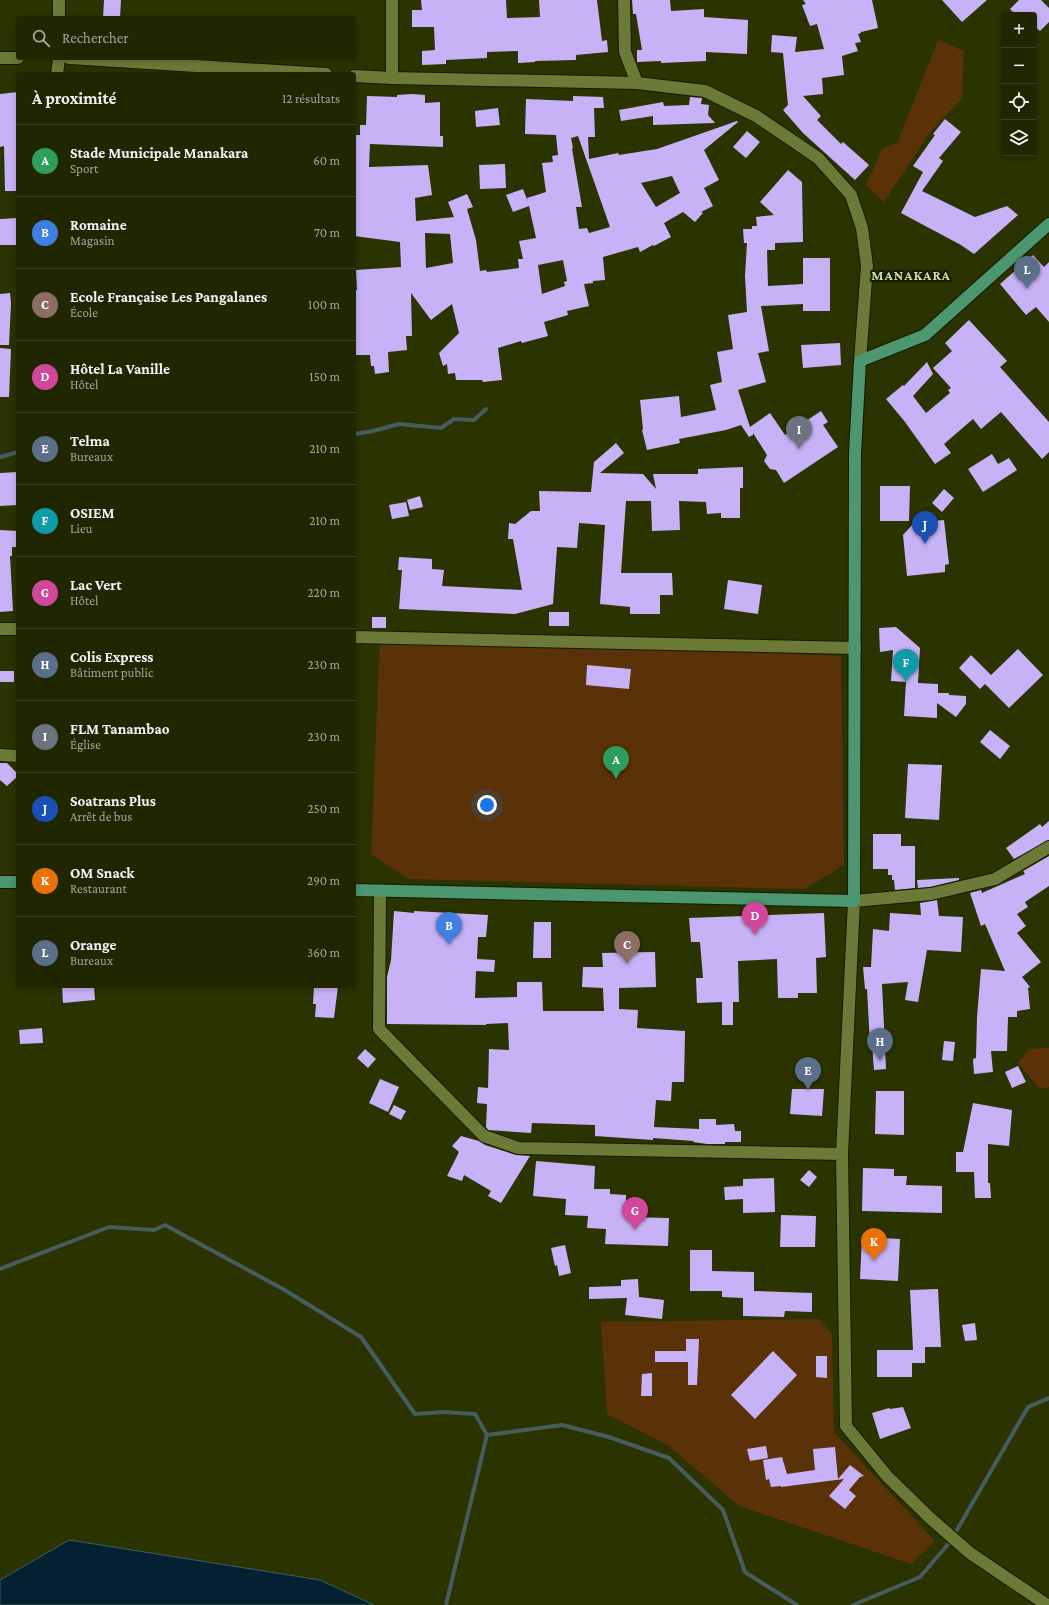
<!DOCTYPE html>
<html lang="fr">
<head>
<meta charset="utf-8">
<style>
  body { margin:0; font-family:"Crimson Pro",serif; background:#282e0a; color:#f1f3f6 }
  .controls { position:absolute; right:12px; top:12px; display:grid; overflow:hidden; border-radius:4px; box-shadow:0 2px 6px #0003 }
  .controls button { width:36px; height:36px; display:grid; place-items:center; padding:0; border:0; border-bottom:1px solid #3d4322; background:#202600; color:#f1f3f6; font:20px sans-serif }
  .you { position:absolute; left:487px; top:805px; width:14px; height:14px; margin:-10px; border:3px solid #fff; border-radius:50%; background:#1a73e8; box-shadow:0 0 0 6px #1a73e833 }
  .badge { display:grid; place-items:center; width:26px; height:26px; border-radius:50%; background:#c1a8f3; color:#fff; font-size:13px; font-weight:700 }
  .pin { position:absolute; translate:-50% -33px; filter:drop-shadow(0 1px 2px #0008) }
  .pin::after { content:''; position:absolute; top:21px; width:14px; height:12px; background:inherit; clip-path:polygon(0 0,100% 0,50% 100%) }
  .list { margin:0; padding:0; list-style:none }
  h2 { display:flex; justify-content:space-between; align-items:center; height:52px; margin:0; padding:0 16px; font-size:17px }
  h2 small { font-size:13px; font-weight:400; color:#a2a599 }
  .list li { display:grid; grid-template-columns:26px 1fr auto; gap:12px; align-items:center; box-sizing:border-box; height:72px; padding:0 16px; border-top:1px solid #3d4322 }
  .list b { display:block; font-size:15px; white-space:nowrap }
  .list p { margin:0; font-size:13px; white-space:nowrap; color:#a2a599 }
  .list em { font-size:13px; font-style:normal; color:#a2a599 }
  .icon { flex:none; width:22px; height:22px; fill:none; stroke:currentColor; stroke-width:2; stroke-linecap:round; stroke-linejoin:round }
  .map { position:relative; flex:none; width:1049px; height:1605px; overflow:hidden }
  .search { position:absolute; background:#202600; box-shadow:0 2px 6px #0003; left:16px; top:16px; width:340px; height:44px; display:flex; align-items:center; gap:10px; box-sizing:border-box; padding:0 14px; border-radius:4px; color:#a2a599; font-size:15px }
  .panel { position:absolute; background:#202600; box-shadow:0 2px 6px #0003; left:16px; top:72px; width:340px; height:916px; border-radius:4px }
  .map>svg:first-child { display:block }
  .green { fill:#5b3107 }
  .water { fill:#032133; stroke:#465d60 }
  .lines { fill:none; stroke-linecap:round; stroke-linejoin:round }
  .stream { stroke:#465d60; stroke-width:4 }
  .building { fill:#c8b2f7; fill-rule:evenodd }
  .minor-casing { stroke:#141a00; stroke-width:14 }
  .major-casing { stroke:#141a00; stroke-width:14 }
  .minor { stroke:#6c7a38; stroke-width:12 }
  .major { stroke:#4c9670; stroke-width:12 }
  .labels { text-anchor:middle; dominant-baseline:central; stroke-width:4; stroke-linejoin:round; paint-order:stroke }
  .district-label { font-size:14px; font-weight:bold; letter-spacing:1px; fill:#cfdf9a; stroke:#141901 }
</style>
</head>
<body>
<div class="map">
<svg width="1049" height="1605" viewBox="0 0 1049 1605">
  <rect width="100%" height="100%" fill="#2b3300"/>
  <path class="green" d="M938,40L964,51L962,99L931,131L884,202L866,185L882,149L897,143Z
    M380,635L841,656L844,865L805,889L408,879L371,854Z
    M1049,1048V1087L1040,1089L1018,1063L1029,1049Z
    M819,1319L832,1334L834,1432L935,1541L911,1564L739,1506L669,1446L607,1414L601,1322Z"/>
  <path class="water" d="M69,1540L320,1580L374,1605H0V1580Z"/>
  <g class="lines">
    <path class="stream" d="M354,434L373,431L399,424L441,428L454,419L474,420L486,409
      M0,457L18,452
      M0,1269L109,1227L154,1230L165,1225L283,1289L361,1337L415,1414L444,1412L475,1414L487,1435L562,1425L609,1437L669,1458L723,1510L745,1572L797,1605
      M446,1605L487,1435
      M853,1605L920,1577L950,1542L1028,1407L1049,1398"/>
  </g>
  <path class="building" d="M104,0H121L120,18H103Z
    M421,0H506L507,18L540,17L539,0H597L602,41L607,40L608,52L576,55V60L535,61V62L518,63V51L487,52V58L446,60V64L422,65V51L435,50L434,27H412V10H422Z
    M632,0H670L671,11L704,9V17L748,20L747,54L706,52V61L661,63V61L637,62V50H642L636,14H633Z
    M803,0H872L878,28L861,32V33L858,34L861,42L855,43L858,51L842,56L844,75L822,78L823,94L803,96L821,116L817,120L841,144L843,142L869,165L855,180L803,133L783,110L788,105L783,53L771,52L772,35L797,37L795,52L824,49L817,24L810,26L802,5L806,4Z
    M942,0H987L962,22Z
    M1019,0H1041L1049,8V22L1040,31L1034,26V15H1016L1010,9Z
    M18,92V191H5L4,146L0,147V94Z
    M412,94L425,95V103L440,102V136H443V147L370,144L369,167L428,165L432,195L415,198L416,221L454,217L448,202L467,194L473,207L467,209L476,240L480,271L486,270L487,272L519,268L518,259H523L519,241L536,238L529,206L513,212L506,195L523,189L528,202L527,198L546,192L542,163L553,162L552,156L558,155L556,135L525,134L526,99L573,101V96L603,97L604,108H594L595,137H588L589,159L618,153L619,155L657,149L737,121L738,122L704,150L719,180L704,188L713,206L701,212L703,213L695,222L683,212L664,223L671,237L654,246L653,245L640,252L638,247L603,257L605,280L593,281V283L584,284L589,306L567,311L568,315L544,322L548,336L522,343L521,341L498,348L502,380L483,382L482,380H456L455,373L448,374L447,364L443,366L439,353L459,333L452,304L431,320L411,293L412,336H406L407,350L388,352L389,372L375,374L374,366H371L370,355H354V291L357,290L356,270L401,267L400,242L354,236V196H355L354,135H360V125H366L367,96L397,97V95ZM578,136L610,227L589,233L587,228L579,229L576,207H582L572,149L573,148L571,138ZM672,176L680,193L656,207L641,183ZM425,233L450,234L453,263L426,268ZM563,260L567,281L564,282L565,286L542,294L538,265Z
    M690,97L702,98L701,104L709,105L708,115L715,123L653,125V116L621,121L619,110L663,102L664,106L689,105Z
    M498,108L500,125L476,127L475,111Z
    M945,119L961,132L939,158L943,161L922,191L975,217L1007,206L1018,215L974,254L961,245L901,213L923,172L913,166L935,135L933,134Z
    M747,131L760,142L746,158L733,147Z
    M505,164L506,188L480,189L479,165Z
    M788,170L802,182L803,242L775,243V250H767L768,286L803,284V258H830V311H803V304L761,306L769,351L758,353L766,382L738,390L750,427L770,413L785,435L821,411L828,422L823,425L838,447L784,483L776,470L770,469L764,461L767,455L753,433V435L749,437L741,425L726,430L679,439L680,443L647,450L642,430L643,429L640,400L679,396L681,417L716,410L710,385L722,382L717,352L733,349L728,315L747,312L745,276L747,243H744L743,229H752V226H757L756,217L774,215L760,202Z
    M18,218L17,245H0V219Z
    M1033,255L1044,267L1049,262V322L1036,307L1026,315L1000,284Z
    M10,293L11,303L9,345H0V294Z
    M969,320L1007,361L1000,367L1049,422V452L1042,459L1001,412L981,429L973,419L944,444L951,453L935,464L905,422L886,399L903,385L904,386L927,362L933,374L913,396L926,413L950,393L948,390L951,388L933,368L952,351L945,343Z
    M840,343L841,365L803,368L801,345Z
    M0,348L11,349L9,397H0Z
    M616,443L624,453L600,473L643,474L656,489L653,474H698V469L743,467V488H740V518H721V513L707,514L706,502L679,501L680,530L652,531L651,501H626L621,573H672L673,595H660V614H630V607L600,604L605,525L579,523L577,548L557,547L553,604L515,614L399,609L402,570H398L399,557L432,559V569L444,570L442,586L522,590L513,539H508L509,523L515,524L531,511H540L539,491L591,492L594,462Z
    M992,454L998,464L1009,458L1017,470L983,492L968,469Z
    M18,472V505L0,506V473Z
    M880,486H910L909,521H880Z
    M944,489L954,498L942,512L932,503Z
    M420,496L423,507L410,510L407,500Z
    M406,502L409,516L392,519L389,505Z
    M944,520L949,564L945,565V572L907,576L903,535L914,523Z
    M0,530L18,531V547H12V556H10L13,611L0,612Z
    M728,580L762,585L758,614L724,609Z
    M549,612H569V626H549Z
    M372,617H386V628H372Z
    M896,627L920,648L918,683L938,684V693H949V695L966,696V704L956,717L937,703V718L904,716L906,682L891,681L893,650L880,652L879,628Z
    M1018,649L1043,675L1009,708L985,684L980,689L959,668L971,655L991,675Z
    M587,665L631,669L629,689L586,685Z
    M0,671H14V682H0Z
    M990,730L1010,746L1000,759L980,742Z
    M0,763H7L18,774V776L7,786L0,780Z
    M908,764L942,765L939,820L905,818Z
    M1049,821V840L1014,859L1006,848L1040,824L1042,827Z
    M873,834H901V846H915V888L895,890L894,880H892V875H888V869H873Z
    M1049,856V886L1025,902L1028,907L1017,914L1026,926L1017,933L1041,962L1022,977L1030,987L1028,988L1030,1009L1017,1011V1017H1008L1007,1051H991L993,1072L974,1074L973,1059L976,1058L977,1017L981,969L1005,971L985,924L981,926L970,893L981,890L982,893L1025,874L1023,871Z
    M959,878V880L930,887L918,888L917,880Z
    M937,900L939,916L963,917L961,952L927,950L918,1002L905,1000L908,982L882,984L886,1069L874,1070L872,1044H870L867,989H865L863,967H871L873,929L889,931L890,913L921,915L920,903Z
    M394,911L414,913V911L488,915L486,937H478L477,959L495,960L494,972L476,971L475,998L517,997V982H542L543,1011H604L603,988L582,987L583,967H603L602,953L655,952L656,987L619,988V1009L638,1010L637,1028L685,1031L684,1082H672L671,1101L656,1100L654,1127L699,1129V1119H716V1125L734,1124L735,1131H741V1142H725V1144H707L693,1142L694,1141L653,1138V1140L595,1136V1125L532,1123L531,1133L488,1130L486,1127L487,1104L477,1103L478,1087L488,1088L489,1049L509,1050L508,1023L486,1024V1025L387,1024V977L391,960Z
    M824,913L826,957L816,958L817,993H798V998H778L777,959L738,961L739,1002H733V1025H722V1002L697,1003L696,978H703L700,942H691L689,918Z
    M534,922H551V958H533Z
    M62,986H94L95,1000L63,1003Z
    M314,986H338L334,1018L315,1017L316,1004H313Z
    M42,1028L43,1043L20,1044L19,1030Z
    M944,1041L955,1042L953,1061L942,1060Z
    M365,1049L376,1059L368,1068L357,1058Z
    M1018,1066L1026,1082L1012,1088L1005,1072Z
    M380,1079L399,1087L388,1112L369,1103Z
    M792,1089H824L822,1116L790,1114Z
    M876,1091H904V1135L875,1134Z
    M973,1103L1012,1110L1009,1146L988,1144V1183H990L991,1198H975L974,1172H956V1152H963Z
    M394,1105L406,1111L401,1120L389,1114Z
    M461,1136L479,1141L485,1145L516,1155L530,1156L501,1203L488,1196L491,1191L464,1175L462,1181L447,1176L459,1152L452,1146Z
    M536,1161L595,1166L594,1189H610V1194L626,1195V1217L669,1218L668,1246L605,1244L606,1229L587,1228L588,1216L565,1215L566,1199L533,1196Z
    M863,1168L894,1169V1176H907L906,1185L942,1186V1213L862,1211Z
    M809,1170L817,1177L809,1187L800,1180Z
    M774,1178L775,1212L743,1213V1199L725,1200L724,1187L743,1186V1179Z
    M781,1215L816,1216L815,1247H780Z
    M862,1237L900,1239L898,1281L860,1279Z
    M565,1245L571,1273L559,1276L557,1265L555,1266L551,1248Z
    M690,1250H712V1271L754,1272V1291L812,1293V1312L785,1311L784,1317L743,1316V1298L722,1297V1291H690Z
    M638,1279L639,1297L664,1300L662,1319L625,1315L627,1298L589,1299V1287L621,1286V1280Z
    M938,1289L941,1347H925V1363H912V1377H877V1350H913L910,1290Z
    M975,1323L977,1340L965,1341L962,1325Z
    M686,1339H699L697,1385H688V1362H655V1351H686Z
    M773,1351L797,1375L755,1419L731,1395Z
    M816,1356H827V1378L816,1377Z
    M652,1373V1396H641L642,1374Z
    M903,1407L911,1428L880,1439L872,1413L889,1408L890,1409Z
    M766,1446L768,1458L750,1461L747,1449Z
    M835,1447L838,1479L850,1465L864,1476L860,1477L849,1490L856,1496L845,1509L829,1496L844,1479L781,1487V1486L771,1487L769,1479L766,1480L763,1460L782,1457L787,1474L815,1470L813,1449Z"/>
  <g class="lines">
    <g class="minor-casing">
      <path id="minor" d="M59,0V18
        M392,0V78
        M624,0L625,52L637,83
        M0,58H18
        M69,58L326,74
        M57,74L59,58
        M354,76L392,78L637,83L705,91L756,116L818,158L851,195L862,228L867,266L860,361
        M0,629H18
        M354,637L855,648
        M0,755L18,756
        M380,891L379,1029L484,1136L518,1148L842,1154
        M1047,1605L970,1553L930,1518L887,1476L846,1426L842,1154L854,901L931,894L995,879L1049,847"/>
    </g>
    <g class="major-casing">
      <path id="major" d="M0,882H18
        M354,890L854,901L855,453L860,361L925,335L1049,224"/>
    </g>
    <use href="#minor" class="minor"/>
    <use href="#major" class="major"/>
  </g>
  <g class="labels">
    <g class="district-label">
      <text x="911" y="275">MANAKARA</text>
    </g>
  </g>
</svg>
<div class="controls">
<button>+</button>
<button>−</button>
<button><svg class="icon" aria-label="locate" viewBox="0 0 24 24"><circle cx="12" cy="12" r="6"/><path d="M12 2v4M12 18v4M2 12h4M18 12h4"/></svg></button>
<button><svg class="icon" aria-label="layers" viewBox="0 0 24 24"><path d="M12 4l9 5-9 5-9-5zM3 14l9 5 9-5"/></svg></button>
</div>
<div class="you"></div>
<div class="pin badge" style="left:616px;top:779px;background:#2e9e5b">A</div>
<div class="pin badge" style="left:449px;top:945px;background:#3f7fe0">B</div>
<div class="pin badge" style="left:627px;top:964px;background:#8d6e63">C</div>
<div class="pin badge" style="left:755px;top:935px;background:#d1479c">D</div>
<div class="pin badge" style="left:808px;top:1090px;background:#5c6f8a">E</div>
<div class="pin badge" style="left:906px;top:682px;background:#0f9aa8">F</div>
<div class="pin badge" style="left:635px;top:1230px;background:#d1479c">G</div>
<div class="pin badge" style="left:880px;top:1061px;background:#5c6f8a">H</div>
<div class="pin badge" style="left:799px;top:449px;background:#6b7280">I</div>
<div class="pin badge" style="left:925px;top:544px;background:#1a4fb4">J</div>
<div class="pin badge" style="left:874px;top:1261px;background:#e8710a">K</div>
<div class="pin badge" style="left:1027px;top:289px;background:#5c6f8a">L</div>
<div class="search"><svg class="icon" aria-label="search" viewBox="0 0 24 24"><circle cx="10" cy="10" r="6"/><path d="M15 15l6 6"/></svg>Rechercher</div>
<section class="panel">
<h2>À proximité<small>12 résultats</small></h2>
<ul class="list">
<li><span class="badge" style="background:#2e9e5b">A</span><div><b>Stade Municipale Manakara</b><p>Sport</p></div><em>60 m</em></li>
<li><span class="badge" style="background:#3f7fe0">B</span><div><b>Romaine</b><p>Magasin</p></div><em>70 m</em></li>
<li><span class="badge" style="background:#8d6e63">C</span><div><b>Ecole Française Les Pangalanes</b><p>École</p></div><em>100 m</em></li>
<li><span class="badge" style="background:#d1479c">D</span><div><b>Hôtel La Vanille</b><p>Hôtel</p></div><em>150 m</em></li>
<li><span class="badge" style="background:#5c6f8a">E</span><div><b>Telma</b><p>Bureaux</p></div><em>210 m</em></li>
<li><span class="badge" style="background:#0f9aa8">F</span><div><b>OSIEM</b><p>Lieu</p></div><em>210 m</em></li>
<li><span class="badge" style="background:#d1479c">G</span><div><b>Lac Vert</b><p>Hôtel</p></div><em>220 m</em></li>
<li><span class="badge" style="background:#5c6f8a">H</span><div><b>Colis Express</b><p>Bâtiment public</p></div><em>230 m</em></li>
<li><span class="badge" style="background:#6b7280">I</span><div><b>FLM Tanambao</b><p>Église</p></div><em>230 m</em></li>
<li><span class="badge" style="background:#1a4fb4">J</span><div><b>Soatrans Plus</b><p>Arrêt de bus</p></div><em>250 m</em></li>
<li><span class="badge" style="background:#e8710a">K</span><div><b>OM Snack</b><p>Restaurant</p></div><em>290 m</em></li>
<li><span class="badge" style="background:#5c6f8a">L</span><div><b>Orange</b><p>Bureaux</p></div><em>360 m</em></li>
</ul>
</section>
</div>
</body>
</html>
